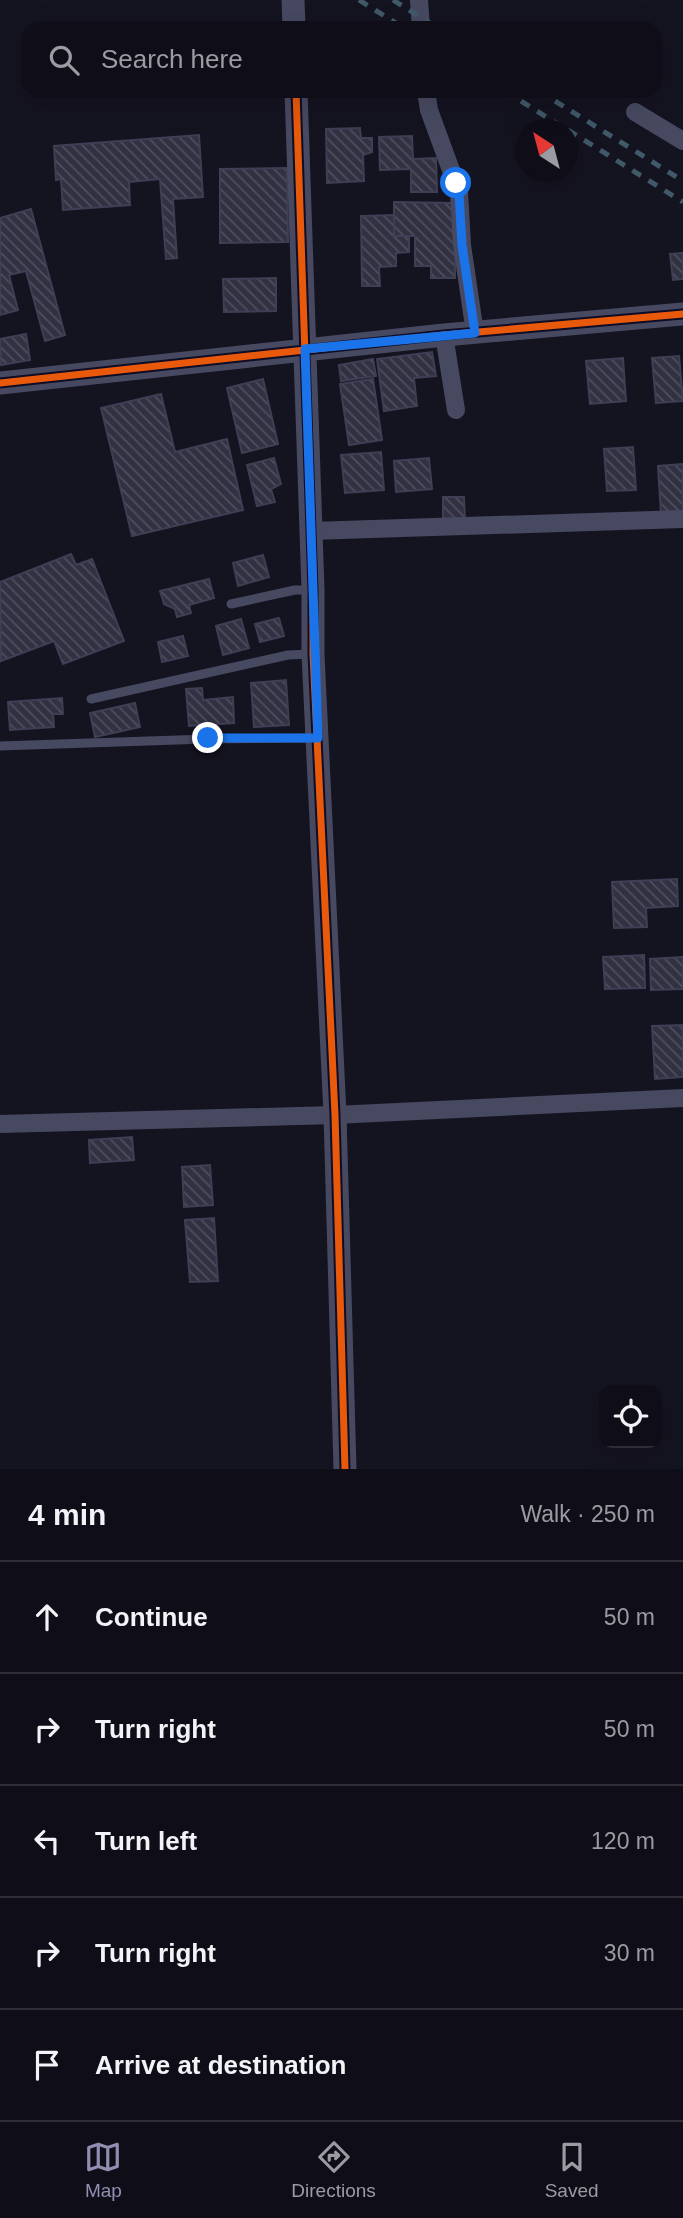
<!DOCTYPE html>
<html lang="en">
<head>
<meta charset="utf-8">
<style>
  body { margin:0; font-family:Arial,sans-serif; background:#181721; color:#f1f3f6 }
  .controls { position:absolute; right:21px; bottom:21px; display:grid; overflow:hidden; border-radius:14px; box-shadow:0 7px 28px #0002 }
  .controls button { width:63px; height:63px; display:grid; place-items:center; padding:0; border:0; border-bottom:2px solid #2f2e37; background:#0f0e18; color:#f1f3f6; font:35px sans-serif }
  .compass { position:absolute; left:515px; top:119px; width:63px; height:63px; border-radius:50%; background:#0f0e18; box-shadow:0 7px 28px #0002; rotate:324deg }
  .stop { position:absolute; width:21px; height:21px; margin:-16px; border:5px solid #1a73e8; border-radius:50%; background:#fff }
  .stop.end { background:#1a73e8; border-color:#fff; box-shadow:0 2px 7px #0008 }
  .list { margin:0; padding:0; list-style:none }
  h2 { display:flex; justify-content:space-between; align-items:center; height:91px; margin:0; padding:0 28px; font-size:30px }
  h2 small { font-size:23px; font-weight:400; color:#9b9ca2 }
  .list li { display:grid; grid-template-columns:46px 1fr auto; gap:21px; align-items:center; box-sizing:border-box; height:112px; padding:0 28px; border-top:2px solid #2f2e37 }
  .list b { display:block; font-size:26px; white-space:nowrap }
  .list em { font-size:23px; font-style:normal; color:#9b9ca2 }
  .icon { flex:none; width:38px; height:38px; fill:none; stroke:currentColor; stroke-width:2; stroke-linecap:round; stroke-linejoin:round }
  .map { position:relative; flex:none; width:683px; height:1469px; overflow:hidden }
  .search { position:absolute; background:#0f0e18; box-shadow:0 7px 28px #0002; left:21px; right:21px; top:21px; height:77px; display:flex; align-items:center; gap:18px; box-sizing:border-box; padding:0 24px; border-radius:21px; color:#9b9ca2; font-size:26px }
  .sheet { height:651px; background:#0f0e18 }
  nav { display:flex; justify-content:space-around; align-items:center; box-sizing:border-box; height:98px; border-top:2px solid #2f2e37; background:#0f0e18; font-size:19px; color:#9b9ca2 }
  nav a { display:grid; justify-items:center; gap:4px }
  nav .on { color:#908fb1 }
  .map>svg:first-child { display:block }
  .building { fill:url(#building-back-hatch); stroke:#3e3e55; stroke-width:2 }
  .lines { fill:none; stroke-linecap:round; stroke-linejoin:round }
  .service { stroke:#474961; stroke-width:9 }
  .minor { stroke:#474961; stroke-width:18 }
  .tertiary { stroke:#474961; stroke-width:23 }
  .rail { stroke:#405a69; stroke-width:5; stroke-dasharray:10 9; stroke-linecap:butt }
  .cycleway-casing { stroke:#0f0d26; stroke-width:11 }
  .cycleway { stroke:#e8590c; stroke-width:7 }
  .route { stroke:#1a73e8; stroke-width:9 }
</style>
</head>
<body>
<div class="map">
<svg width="683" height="1469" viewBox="0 0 683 1469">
  <defs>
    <pattern id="building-back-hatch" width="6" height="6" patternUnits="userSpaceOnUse" patternTransform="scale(1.75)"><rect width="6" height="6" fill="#323142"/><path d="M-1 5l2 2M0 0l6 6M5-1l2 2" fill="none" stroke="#4f4e5e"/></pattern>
  </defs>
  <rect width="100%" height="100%" fill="#141320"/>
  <path class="building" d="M360,128L361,138H372V152L363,155L364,181L327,183L326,129Z
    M199,135L203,197L173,199L177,258L166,259L160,179L129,182L130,205L63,210L61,179L56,180L54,146Z
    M412,136L413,159L436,158L437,192H411V169L380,170L379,137Z
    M287,168L288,242L220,243V169Z
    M394,202L456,203L455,278H431V266H415V236H394Z
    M31,209L65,335L45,341L26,271L9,275L18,310L0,315V218Z
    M394,215V236H409V252L396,253V266L379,267L380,286H362L361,216Z
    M683,253V279L673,280L670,254Z
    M276,278V311L224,312L223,279Z
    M26,334L30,360L1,365L0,339Z
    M432,352L436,376L414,378L417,406L384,411L377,359Z
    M679,356L683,401L656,403L652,358Z
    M623,358L626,401L590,404L586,361Z
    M373,359L376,376L341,381L339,365Z
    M263,379L278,444L242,453L227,388Z
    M373,379L382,440L349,445L340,384Z
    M161,394L175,452L227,439L243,510L132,536L101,408Z
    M633,447L636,490L607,491L604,449Z
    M381,452L384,490L345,493L341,455Z
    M274,458L281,484L271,489L275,502L257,506L247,465Z
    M429,458L432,489L396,492L394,461Z
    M683,464V514L661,515L658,466Z
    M443,497H464L465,519L443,520Z
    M71,554L76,565L92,559L124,641L63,664L54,641L1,661L0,582Z
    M263,555L269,577L238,586L233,563Z
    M209,579L214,598L189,605L191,613L177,617L175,609L164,604L160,591Z
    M279,618L284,636L260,642L255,624Z
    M241,619L249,648L223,655L216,626Z
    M183,636L188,656L162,662L158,642Z
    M286,680L289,725L254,727L251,683Z
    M202,688L203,700L233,697L234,723L189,726L186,689Z
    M62,698L63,714H53L54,727L10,730L8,702Z
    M135,703L140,727L95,737L90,713Z
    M677,879L678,906L646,908L647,927L614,928L612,882Z
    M644,955L645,988L605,989L603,957Z
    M683,957V989L651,990L650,959Z
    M683,1025V1077L655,1079L652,1026Z
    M132,1137L134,1160L90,1163L89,1140Z
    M210,1165L213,1205L184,1207L182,1167Z
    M214,1218L218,1281L190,1282L185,1220Z"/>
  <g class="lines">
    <path class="service" d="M231,604L295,590H311
      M91,699L288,655L311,654
      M0,746L207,739L316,738"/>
    <path class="minor" d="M419,0L421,28
      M426,91L429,110L459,192L462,245L475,333
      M635,112L683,141
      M444,335L456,410
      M311,531L683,519
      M0,1124L335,1115L683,1098"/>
    <path class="tertiary" d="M293,0L294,28
      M296,91L313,590V654L335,1115L345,1469
      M0,383L444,335L683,314"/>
    <path class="rail" d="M359,0L404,28
      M393,0L438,28
      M505,91L567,130
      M539,91L683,181
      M568,130L683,202"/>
    <g class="cycleway-casing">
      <path id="cycleway" d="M296,91L313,590V654L335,1115L345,1469
        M0,383L444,335L683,314"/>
    </g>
    <use href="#cycleway" class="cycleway"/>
  </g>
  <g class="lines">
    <path class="route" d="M208,738H318L305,349L475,333L462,245L459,192L456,183"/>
  </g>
</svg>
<div class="controls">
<button><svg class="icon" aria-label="locate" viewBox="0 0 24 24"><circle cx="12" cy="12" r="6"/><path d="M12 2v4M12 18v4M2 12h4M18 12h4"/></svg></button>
</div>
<svg class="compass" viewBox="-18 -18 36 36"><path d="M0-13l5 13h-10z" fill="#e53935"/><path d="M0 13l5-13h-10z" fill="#9b9ca2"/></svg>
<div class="stop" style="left:456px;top:183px"></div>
<div class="stop end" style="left:208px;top:738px"></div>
<div class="search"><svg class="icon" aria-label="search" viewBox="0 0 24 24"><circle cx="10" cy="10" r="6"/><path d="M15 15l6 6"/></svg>Search here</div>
</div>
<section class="sheet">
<h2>4 min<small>Walk · 250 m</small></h2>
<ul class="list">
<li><svg class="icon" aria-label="ahead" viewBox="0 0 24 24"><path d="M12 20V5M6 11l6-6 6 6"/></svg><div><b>Continue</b></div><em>50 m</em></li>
<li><svg class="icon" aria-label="right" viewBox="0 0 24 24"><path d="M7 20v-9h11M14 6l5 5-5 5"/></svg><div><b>Turn right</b></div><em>50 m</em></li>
<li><svg class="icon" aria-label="left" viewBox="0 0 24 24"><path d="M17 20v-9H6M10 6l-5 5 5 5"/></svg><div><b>Turn left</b></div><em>120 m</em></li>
<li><svg class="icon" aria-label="right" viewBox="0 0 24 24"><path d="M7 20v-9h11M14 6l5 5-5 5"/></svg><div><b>Turn right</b></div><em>30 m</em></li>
<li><svg class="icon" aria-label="arrive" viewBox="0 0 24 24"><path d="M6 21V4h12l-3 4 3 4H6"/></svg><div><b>Arrive at destination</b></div></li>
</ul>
</section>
<nav>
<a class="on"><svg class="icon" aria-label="map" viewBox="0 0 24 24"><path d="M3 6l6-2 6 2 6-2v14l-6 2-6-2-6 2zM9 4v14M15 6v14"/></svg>Map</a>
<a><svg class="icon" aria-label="directions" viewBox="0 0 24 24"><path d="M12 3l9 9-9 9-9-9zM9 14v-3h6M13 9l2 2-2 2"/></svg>Directions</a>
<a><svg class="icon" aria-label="saved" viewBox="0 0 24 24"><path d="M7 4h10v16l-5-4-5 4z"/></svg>Saved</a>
</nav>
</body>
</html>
